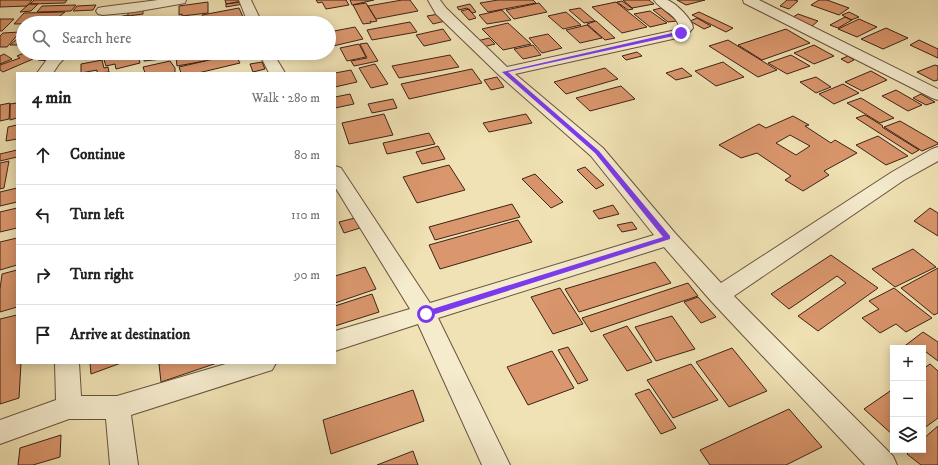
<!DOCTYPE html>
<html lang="en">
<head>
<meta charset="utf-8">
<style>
  body { margin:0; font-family:"IM FELL DW Pica",serif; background:#f2f2f2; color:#222 }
  .controls { position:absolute; right:12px; bottom:12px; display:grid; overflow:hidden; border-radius:0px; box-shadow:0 2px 10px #0003 }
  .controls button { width:36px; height:36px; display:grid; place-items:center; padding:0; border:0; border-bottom:1px solid #e0e0e0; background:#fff; color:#222; font:20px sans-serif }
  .stop { position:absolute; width:12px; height:12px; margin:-9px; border:3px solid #7c3aed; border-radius:50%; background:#fff }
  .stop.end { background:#7c3aed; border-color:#fff; box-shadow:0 1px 4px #0008 }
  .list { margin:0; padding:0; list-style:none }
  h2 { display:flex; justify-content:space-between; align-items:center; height:52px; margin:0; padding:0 16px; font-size:17px }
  h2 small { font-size:13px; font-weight:400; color:#767676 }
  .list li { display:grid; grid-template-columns:26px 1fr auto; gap:12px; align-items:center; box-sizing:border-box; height:60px; padding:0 16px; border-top:1px solid #e0e0e0 }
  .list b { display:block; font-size:15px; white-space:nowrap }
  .list em { font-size:13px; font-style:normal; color:#767676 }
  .icon { flex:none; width:22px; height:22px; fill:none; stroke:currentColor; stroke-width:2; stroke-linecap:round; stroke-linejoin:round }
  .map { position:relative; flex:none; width:938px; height:465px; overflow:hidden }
  .search { position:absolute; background:#fff; box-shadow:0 2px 10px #0003; left:16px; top:16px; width:320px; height:44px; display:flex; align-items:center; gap:10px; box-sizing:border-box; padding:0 14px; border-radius:22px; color:#767676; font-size:15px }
  .panel { position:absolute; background:#fff; box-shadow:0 2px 10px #0003; left:16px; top:72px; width:320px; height:292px; border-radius:0px }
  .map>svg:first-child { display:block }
  .building { fill:#da966c; stroke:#3e2217; fill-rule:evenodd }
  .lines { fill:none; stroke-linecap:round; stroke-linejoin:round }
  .minor-casing { stroke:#6a523e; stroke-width:2 }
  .minor { fill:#f5ecce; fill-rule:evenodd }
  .route { fill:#7c3aed }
</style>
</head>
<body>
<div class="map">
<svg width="938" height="465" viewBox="0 0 938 465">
  <rect width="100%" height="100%" fill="#f0e2b4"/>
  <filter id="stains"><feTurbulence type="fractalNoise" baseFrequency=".005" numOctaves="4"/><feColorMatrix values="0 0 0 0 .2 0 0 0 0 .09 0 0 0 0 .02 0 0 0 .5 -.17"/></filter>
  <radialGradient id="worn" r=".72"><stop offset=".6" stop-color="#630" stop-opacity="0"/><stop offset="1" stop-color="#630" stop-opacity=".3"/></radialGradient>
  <path class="building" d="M0,0H32L27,6L0,7Z
    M34,0H67L65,3L30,4Z
    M225,0H241L242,1L226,4Z
    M316,0H346L349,5L326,9L322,2L318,3Z
    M350,0H374L352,5Z
    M402,0H410L418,11L376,19L368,6Z
    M498,0H533L536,3L488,12L480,3Z
    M623,0H649L654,4L632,8Z
    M677,0H705L686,5Z
    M787,0H794L798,1L789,9L780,6Z
    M819,0H827L849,8L839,15L811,5Z
    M622,1L633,9L628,10L617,2Z
    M208,2V13L182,16V14L179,15V6Z
    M242,2L243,4L226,7V4Z
    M616,2L647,27L622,33L592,7Z
    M366,3L377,21L372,22L370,21L371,23L363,24L353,5Z
    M539,3L547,12L514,19L506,10Z
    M29,4H38L31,11L20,12Z
    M470,4L476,12L472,13L467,8L459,10L457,7Z
    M76,5L71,11L37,12L42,6Z
    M96,5L93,10L73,11L77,6Z
    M143,8V14L128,16V11Z
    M239,8L243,17L205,23L202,15Z
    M580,8L595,21L584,23L569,10Z
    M661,8L677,21L668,22L653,10Z
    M469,9L476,18L469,20L461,11Z
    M502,10L511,20L487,24L479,15Z
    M650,11L667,23L650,27L634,14Z
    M65,12L56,19H59L56,23L14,24L24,13Z
    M566,12L581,25L563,29L548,16Z
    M699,12L733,28L726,32L692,15Z
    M849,12L859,17L851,20L842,15Z
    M439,14L445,21L433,24L427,16Z
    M798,14L818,21L812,26L790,19Z
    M128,15L129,23H108V19Z
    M845,17L852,20L838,28L830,25Z
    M81,18H94L90,23H77Z
    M697,18L711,26L704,29L690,21Z
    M0,19H14L2,31H0Z
    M859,19L877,27L857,37L838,29Z
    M596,21L615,38L605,40L587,24Z
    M410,22L417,32L372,40L367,30Z
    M508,23L531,44L503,50L482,29Z
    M587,25L602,38L580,43L566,30Z
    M355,27L363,39L329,47V32Z
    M886,28L908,38L883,49L861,39Z
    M443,29L451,40L424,46L416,35Z
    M786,29L810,43L762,60L738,45Z
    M20,32L7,47H0V36L3,33Z
    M22,33L23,45H10L18,38Z
    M548,34L562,48L542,53L529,38Z
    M489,38L495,44L483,47L477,41Z
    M728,40L777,70L758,77L709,46Z
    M919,40L938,49V58L910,45Z
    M367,43L378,61L354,66L351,61L367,58L360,44Z
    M359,44L366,57L347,61L340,48Z
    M533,45L541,55L523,59L514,49Z
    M814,45L834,56L814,64L794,53Z
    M637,52L642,56L626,60L622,56Z
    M24,53L33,59L3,72L0,70V65L20,58L17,56Z
    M45,53H57L51,61L38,60Z
    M127,53H137L140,63L116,69L115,64L106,66L104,60Z
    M145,53H162V59L144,61Z
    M198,53H203L205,61L177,66L176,57Z
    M4,54L12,59L0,64V56Z
    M235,54L240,63L198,73H181L179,67Z
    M450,55L459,67L399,78L392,66Z
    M791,55L810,66L787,74L768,63Z
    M848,56L854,60L848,63L841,59Z
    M102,60L104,68L108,67L109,72L97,73V70L81,73V64Z
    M170,61L175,68V73H145L143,67Z
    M262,62L265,69L253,72L250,64Z
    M723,62L744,77L716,86L695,71Z
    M375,64L388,84L371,88L359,68Z
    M935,65L938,66V80L934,81L917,72Z
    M605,68L618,79L566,94L554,82Z
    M682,68L692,76L676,80L666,73Z
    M472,69L482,83L409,99L401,84Z
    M351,70L357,82L335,87V73Z
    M871,71L887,80L862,91L845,82Z
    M497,77L504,87L491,90L484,80Z
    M816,77L831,87L816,93L800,82Z
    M843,84L859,93L834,104L819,94Z
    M621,86L635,99L590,111L576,98Z
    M896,90L922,105L908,111L882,96Z
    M350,94L354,104L335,108V97Z
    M921,94L935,102L926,105L913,98Z
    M861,98L894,118L880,123L847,103Z
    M393,99L397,108L372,113L368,104Z
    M10,103L9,119L0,121V105Z
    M17,103V118L10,120V104Z
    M384,114L393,135L349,144L342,123Z
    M526,114L532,123L489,132L483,123Z
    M865,115L883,126L882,127L919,150L912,154L856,118Z
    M793,116L809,125L805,126L831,143L835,140L857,153L824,171L829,175L803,191L785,180L791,176L757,153L741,158L719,145L759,124L766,128ZM790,135L810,146L796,155L776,143Z
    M900,121L938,143V144L922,151L884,127Z
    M17,125V139L6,141L8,127Z
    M429,133L435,144L387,154L383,143Z
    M878,136L908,156L886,165L856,145Z
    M438,146L445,159L422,164L416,152Z
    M17,150V157L0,161V154Z
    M9,161L4,188L0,189V163Z
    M449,165L465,190L417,203L403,177Z
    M585,167L604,185L596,189L577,170Z
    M535,174L563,202L551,208L522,179Z
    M17,188V202L0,206V192Z
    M512,204L520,217L435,240L429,227Z
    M613,205L619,214L599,219L593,211Z
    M17,208V228L0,232V212Z
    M930,208L938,213V236L914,221Z
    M355,218L360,228L344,233L339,222Z
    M518,220L532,242L440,269L429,245Z
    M632,222L637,229L622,232L617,225Z
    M17,238V265L0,270V242Z
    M913,249L936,267L895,287L872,269Z
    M831,255L878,288L818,331L798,316L846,283L837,276L789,309L771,294Z
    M655,262L671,283L579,312L565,289Z
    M365,267L376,289L335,303V276Z
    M938,268V313L934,315L901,288Z
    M17,270V307L0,312V289L2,274Z
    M688,283L698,296L591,332L582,318Z
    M560,288L583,324L553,334L531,297Z
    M894,288L914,304L932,318L906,332L896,324L880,333L862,318L879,309L869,301Z
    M372,294L379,312L335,326V306Z
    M698,297L716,317L701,323L684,302Z
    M17,315V363H21L19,398L0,404V319Z
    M672,316L695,349L656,361L635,327Z
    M627,326L652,362L627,371L603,335Z
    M923,332L938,342V361L926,352L923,355V348H902Z
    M568,347L588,380L578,384L558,350Z
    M732,348L767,391L729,407L696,362Z
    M552,351L574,388L528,405L507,367Z
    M90,363H121L91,374Z
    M164,363H217L161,382L159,364Z
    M691,364L718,400L673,418L647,380Z
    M930,364L938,371V418L923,429V369Z
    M649,389L676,428L661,434L635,394Z
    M893,389V435L864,409Z
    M413,390L424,421L331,454L323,420Z
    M789,409L822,447L786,465H710L700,450Z
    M938,426V465H921L907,454L911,450H923V439Z
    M61,435L60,457L33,465H18L20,448Z
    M413,451L418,465H377Z"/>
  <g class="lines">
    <g class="minor-casing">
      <path id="minor" d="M158,0H186L185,3L180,4L134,12L103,15L98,14L96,11L98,8L103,7Z
        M239,0H251L262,23H248Z
        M428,0H440L446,8L507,67L676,30L679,27C677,14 660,10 654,0C658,0 663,0 667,0C675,2 693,20 693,28L686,36L515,74L603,148L675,233L721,283L892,172L932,149L938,147V161L904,180L734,296L893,456L897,465H865L711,301L664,247L438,318L510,465H482L418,324L335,351V331L410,309L335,187V166L341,168L430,303L654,235L591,156L499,75L436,14Z
        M743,0H759L938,89V100L932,98L744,3Z
        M53,53H69L59,64L53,73H37L48,58Z
        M259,53H273L285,73H269Z
        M55,363H79L81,396H117L229,363H276L272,370L131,415L138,465H110L106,419H69L0,444V420L56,400Z"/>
    </g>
    <use href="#minor" class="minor"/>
  </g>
  <path class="route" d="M681,31L683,34L508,72L599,151L670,236V239L426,317L423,316V312L426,311L663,237L595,153L502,72Z"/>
  <rect width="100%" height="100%" filter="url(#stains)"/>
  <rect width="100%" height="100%" fill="url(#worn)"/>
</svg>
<div class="controls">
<button>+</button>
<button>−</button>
<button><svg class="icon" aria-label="layers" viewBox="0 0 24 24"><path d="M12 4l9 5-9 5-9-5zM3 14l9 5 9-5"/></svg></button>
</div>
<div class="stop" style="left:426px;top:314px"></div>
<div class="stop end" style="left:681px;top:33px"></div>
<div class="search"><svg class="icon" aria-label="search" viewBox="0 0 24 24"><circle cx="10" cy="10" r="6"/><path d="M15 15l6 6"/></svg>Search here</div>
<section class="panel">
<h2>4 min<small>Walk · 280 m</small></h2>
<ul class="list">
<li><svg class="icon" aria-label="ahead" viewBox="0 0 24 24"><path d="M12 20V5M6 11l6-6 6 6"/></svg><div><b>Continue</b></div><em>80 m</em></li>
<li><svg class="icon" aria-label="left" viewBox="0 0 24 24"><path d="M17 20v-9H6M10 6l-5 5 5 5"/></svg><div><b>Turn left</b></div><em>110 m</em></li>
<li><svg class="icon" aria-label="right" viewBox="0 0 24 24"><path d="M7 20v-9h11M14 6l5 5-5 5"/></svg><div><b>Turn right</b></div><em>90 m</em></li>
<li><svg class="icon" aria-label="arrive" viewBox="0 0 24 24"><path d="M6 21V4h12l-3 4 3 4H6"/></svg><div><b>Arrive at destination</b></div></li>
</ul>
</section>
</div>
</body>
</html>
